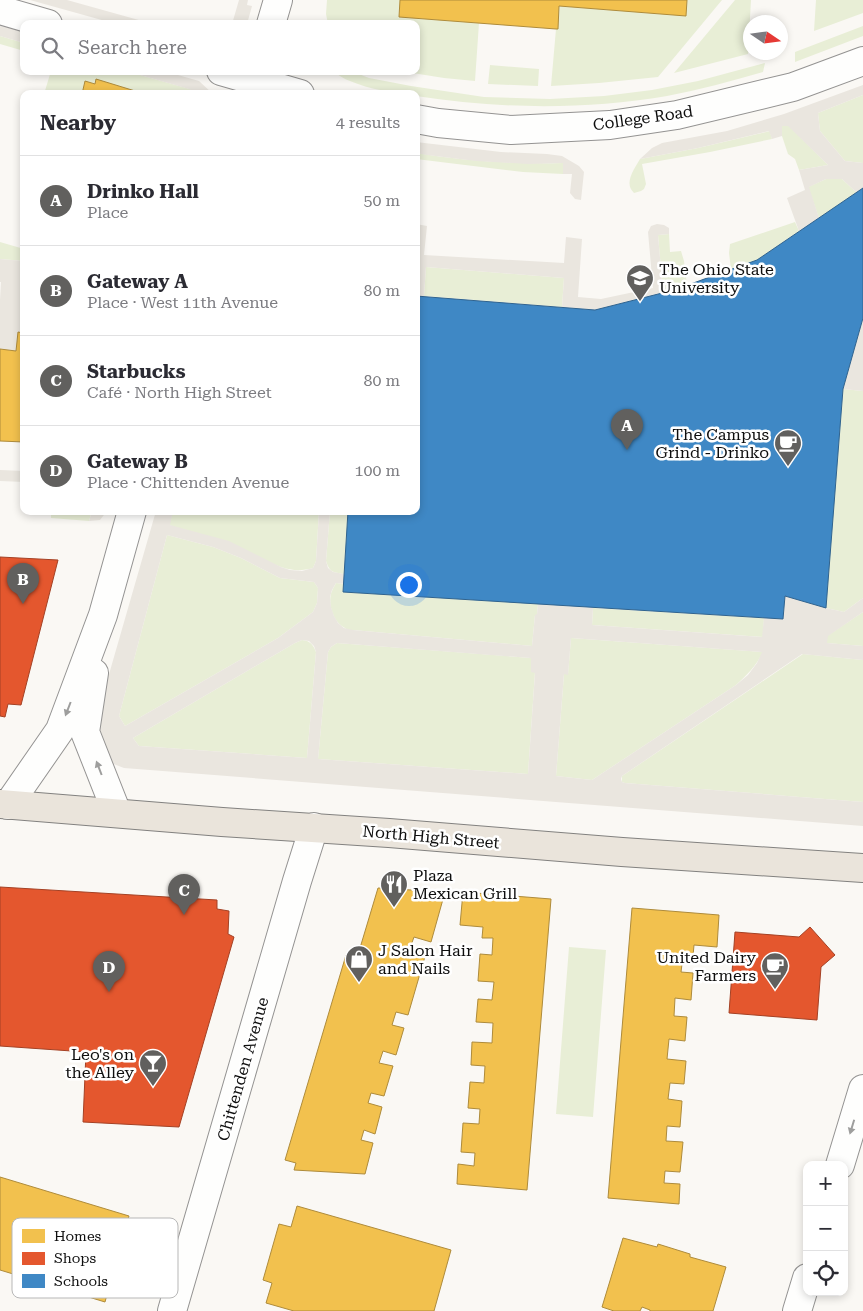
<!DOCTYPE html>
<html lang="en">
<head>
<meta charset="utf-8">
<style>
  body { margin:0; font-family:"Roboto Serif",serif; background:#f7f7f7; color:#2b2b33 }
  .controls { position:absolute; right:15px; bottom:15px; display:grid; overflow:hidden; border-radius:10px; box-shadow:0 2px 8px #0003 }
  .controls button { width:45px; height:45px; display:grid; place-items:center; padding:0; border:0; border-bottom:1px solid #e1e1e2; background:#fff; color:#2b2b33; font:25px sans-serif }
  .compass { position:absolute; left:743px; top:15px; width:45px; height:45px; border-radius:50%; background:#fff; box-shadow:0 2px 8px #0003; rotate:103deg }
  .you { position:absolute; left:408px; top:584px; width:18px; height:18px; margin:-12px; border:4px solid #fff; border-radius:50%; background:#1a73e8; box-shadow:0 0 0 8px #1a73e833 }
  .badge { display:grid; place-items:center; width:32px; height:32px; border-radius:50%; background:#61605e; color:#fff; font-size:16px; font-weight:700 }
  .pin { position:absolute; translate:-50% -41px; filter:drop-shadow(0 1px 2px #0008) }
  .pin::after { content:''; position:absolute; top:26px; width:18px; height:15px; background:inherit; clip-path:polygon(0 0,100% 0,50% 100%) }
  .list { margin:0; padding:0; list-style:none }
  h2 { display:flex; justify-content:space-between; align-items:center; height:65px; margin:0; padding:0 20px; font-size:21px }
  h2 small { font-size:16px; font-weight:400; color:#7c7c81 }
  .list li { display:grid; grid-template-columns:32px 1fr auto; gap:15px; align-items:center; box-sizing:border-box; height:90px; padding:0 20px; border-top:1px solid #e1e1e2 }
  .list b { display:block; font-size:19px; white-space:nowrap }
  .list p { margin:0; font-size:16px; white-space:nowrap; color:#7c7c81 }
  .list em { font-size:16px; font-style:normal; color:#7c7c81 }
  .icon { flex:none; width:28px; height:28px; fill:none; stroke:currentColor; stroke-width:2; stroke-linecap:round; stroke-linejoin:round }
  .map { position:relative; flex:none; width:863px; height:1311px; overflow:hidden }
  .search { position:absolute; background:#fff; box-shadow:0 2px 8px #0003; left:20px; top:20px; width:400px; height:55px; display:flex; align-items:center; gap:12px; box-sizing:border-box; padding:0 18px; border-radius:10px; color:#7c7c81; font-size:19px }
  .panel { position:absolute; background:#fff; box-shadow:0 2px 8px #0003; left:20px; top:90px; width:400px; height:425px; border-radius:10px }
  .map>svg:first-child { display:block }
  .green { fill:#e8eed6 }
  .plaza { fill:#eae6df; fill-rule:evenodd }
  .homes { fill:#f2c14e; stroke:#ae8b3b }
  .shops { fill:#e4572e; stroke:#a44124 }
  .schools { fill:#3f88c5; stroke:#30638e }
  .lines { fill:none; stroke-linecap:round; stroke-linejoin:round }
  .street-casing { stroke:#949392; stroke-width:30 }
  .primary-casing { stroke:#82817f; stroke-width:30 }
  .street { stroke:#fefefd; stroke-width:28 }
  .primary { stroke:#eae4db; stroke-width:28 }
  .oneway { fill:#9e9e9d }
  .labels { text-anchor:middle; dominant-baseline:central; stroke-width:5; stroke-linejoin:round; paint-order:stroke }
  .street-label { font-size:16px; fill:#0e0e0e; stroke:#fff }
  .poi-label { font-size:16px; fill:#0e0e0e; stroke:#fff; text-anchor:start }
  .key { fill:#fff; stroke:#b7b7b7; stroke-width:1 }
  .key-label { font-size:14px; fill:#0e0e0e }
</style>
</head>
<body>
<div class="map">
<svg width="863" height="1311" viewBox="0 0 863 1311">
  <rect width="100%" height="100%" fill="#faf8f4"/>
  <path class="green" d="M327,0H400L399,17L479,23L475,81L444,78L400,71H416V24H328L326,14Z
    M687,0H722L658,77L599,83L551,86L556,29H558L559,6L686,16Z
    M735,0H751L748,54L674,73Z
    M816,0H863V13L814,31Z
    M863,26V36L795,62V52Z
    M0,36L24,43V51L0,44Z
    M765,63L763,72C731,81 699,90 667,96C584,110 499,109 416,96V94C397,94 368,89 350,81C344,79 338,75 333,71H351L369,78L411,86L484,97L550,99L604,96L652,90L698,81Z
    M490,65L539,69L538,86L488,84Z
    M51,71H126L190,89L199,94H145L96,79L95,84L85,81L82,94H44Z
    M863,95V163L845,161L820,131L818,113Z
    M788,125L828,165L799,170L795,159L788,154L782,136V126Z
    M770,131L772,139L710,152L642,164L646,184L644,189L641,191L634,193C623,183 635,168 640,159L698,148Z
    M416,153C465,161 514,164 563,163V174L523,172L416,159Z
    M826,179H842L857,193L819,218L808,187Z
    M795,222L799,231L757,260L731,269L729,253L730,244Z
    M669,234L670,252L681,251L684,261L687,285L663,292L658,235Z
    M0,242L24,249V261L0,259Z
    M426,267L564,278L562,307L424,296Z
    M843,389L863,391V598L844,612L826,608Z
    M51,511H92L89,521L51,518Z
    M173,511H319L316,561L313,568C302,571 293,571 281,567L169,525Z
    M330,511H348L344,574C333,572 330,573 326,561Z
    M167,535L213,547L241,558L280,578L314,582L318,588L317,603L313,612L278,638L125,726L119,716Z
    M336,583L344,584L343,592L538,604L537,615H535L532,646L353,630C350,630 347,630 345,628C333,623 327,602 332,591C333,588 335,585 336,583Z
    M593,608L764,618L763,637L592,625Z
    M863,612V646L826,643L827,636Z
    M571,638L763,652C756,666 747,675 736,685L592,780L556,776L564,674H568Z
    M302,640C311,641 313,645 316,652L307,758L139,746L133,738L295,643Z
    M337,643L532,658L535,672L528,774L318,759L328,652L331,647Z
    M803,654L863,660V802L625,783L622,782V776Z
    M569,947L606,950L593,1117L556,1114Z"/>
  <path class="plaza" d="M30,0H67L153,24H116Z
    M239,0H248L247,5L252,6L247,24H232Z
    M0,26L24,32V43L0,36Z
    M126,71H164L199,81L213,94H199L189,89Z
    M863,85V95L818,113L820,131L845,161L863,163V188L857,193L842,179H826L809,187L819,218L799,231L787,198L805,190L799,170L828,165L788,126H782V136L772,139L769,131L698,148L640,159L652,148L662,143L727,131L784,114Z
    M416,142L501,152L547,154L562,156L579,166L584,172L581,200L575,199L570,193L572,174H563V163L528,164L476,161L427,155L416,153Z
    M416,224L427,226L424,255L564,263L566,237L582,239L578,297L601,299L653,288L648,232L651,226L657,224L664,225L669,228V234L658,235L663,292L595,310L562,307L564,278L426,267L424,296H416Z
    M0,259L24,261L23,333L18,332L16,351L0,349V300L1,282H0Z
    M863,318V391L843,389L855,346Z
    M0,470L24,471V482L0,481Z
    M92,511H107L100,520L89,521Z
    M156,511H173L170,525L229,541L281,567L290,570L302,571L313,568L316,561L319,511H330L326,561L328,568L333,572L344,574V584L336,583L332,590L330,597L331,607L334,616L338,623L344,628L353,630L532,646L535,615L537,614L538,604L593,608L592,625L762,637L764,618L783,619L785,596L826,608L844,612L863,598V612L828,636L827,643L863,646V660L802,654L622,776L621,779L622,782L625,783L863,802V826L124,768L111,763L100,743L98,722L99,709ZM167,535L213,547L241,558L280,578L314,582L318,588L317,603L313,612L278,638L125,726L119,716ZM571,638L762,652L757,663L748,675L736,685L592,780L556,776L564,674L568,675ZM302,640L309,641L314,646L316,652L307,758L139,746L133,738L295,643ZM337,643L531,658V672L535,673L528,774L318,759L328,652L331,647Z"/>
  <path class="homes" d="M400,0H687L686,16L559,6L558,29H556L399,17Z
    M96,79L145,94H82L85,81L95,84Z
    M24,319V442L0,441V349L16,351L18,332L23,333Z
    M378,888L445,892L431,942L414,937L410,948L426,953L408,1015L396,1012L392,1025L404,1028L396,1055L383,1051L379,1063L393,1066L384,1096L371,1093L368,1103L382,1107L375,1134L364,1130L361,1140L373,1143L365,1174L294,1170L296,1163L285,1160L346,955L357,958Z
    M463,892L551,899L527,1190L457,1184L458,1164L474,1166L475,1153L461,1152L463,1123L479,1124L480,1109L468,1108L470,1082L484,1083L485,1066L471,1065L472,1042L492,1043L493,1023L476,1022L478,999L492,1000L494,982L478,981L480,954L492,955L493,938H482L483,927L460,925Z
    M632,908L719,915L717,947L694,945L693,956H683L681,972L693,973L691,1000L675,998L674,1016L687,1017L685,1041L669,1039L667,1059L686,1061L684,1084L670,1083L668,1099L682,1101L680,1127L667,1126L666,1141L683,1142L680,1172L665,1171L664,1183L680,1184L679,1204L608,1198Z
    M0,1177L129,1216L122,1238L137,1242L124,1284L111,1280L105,1302L0,1270Z
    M297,1206L451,1250L434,1311H294L266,1303L272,1283L263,1280L279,1224L291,1227Z
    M623,1238L657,1247L658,1244L690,1254V1257L726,1267L713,1311H650V1310L642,1307L640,1311H614L602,1307Z"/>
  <path class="shops" d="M0,557L58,560L21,705L8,704L5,717L0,716Z
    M0,887L217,900V909L229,911L228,934L234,937L179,1127L83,1122L86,1052L0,1046Z
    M810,927L835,955L821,967L817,1020L729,1013L735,932L799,937Z"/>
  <path class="schools" d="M863,188V318L843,389L826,608L785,596L783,619L343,592L348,511H416V296L595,310L674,290L757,260Z"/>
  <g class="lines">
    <g class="street-casing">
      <path id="street" d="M0,10L48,24
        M271,24L278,0
        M221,71L300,94
        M416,119L438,123L511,130L610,125L677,115L793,87L863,61
        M94,673L85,732L117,813
        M8,805L60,730L103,615L132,511
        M840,1165L863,1089
        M172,1311L297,881L314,827
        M797,1311L807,1278"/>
    </g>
    <g class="primary-casing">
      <path id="primary" d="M0,804L222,822L389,833L622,852L863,868"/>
    </g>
    <use href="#street" class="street"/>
    <use href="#primary" class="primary"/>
  </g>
  <defs><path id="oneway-solid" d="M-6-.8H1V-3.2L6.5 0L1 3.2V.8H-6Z" transform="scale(1.25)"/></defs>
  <g class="oneway">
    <use href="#oneway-solid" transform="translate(68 709) rotate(111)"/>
    <use href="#oneway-solid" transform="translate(99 768) rotate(-111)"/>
    <use href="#oneway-solid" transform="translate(852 1127) rotate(107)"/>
  </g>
  <defs>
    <g id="university-pin" transform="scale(1.4375)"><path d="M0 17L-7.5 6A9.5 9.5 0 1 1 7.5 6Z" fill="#61605e" stroke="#fff"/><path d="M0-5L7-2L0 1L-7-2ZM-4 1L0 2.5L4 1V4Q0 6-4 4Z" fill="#fff"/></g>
    <g id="cafe-pin" transform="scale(1.4375)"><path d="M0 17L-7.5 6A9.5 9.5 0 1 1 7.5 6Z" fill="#61605e" stroke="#fff"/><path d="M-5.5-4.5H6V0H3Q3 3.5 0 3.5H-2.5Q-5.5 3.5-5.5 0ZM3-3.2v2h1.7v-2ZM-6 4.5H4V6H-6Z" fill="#fff"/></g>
    <g id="restaurant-pin" transform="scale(1.4375)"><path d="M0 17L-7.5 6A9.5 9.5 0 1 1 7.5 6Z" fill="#61605e" stroke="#fff"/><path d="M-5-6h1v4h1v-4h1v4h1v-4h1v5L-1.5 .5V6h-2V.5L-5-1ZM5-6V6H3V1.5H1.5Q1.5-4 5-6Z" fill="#fff"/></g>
    <g id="shop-pin" transform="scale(1.4375)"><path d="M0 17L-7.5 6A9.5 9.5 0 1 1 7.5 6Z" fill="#61605e" stroke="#fff"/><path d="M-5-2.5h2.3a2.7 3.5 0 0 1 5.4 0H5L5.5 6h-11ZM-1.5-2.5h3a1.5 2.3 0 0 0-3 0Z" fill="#fff"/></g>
    <g id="bar-pin" transform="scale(1.4375)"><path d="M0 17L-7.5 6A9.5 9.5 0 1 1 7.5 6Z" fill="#61605e" stroke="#fff"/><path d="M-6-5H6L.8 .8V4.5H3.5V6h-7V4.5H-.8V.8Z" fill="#fff"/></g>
  </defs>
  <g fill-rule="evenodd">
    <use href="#university-pin" x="640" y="278"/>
    <use href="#cafe-pin" x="788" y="443"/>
    <use href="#restaurant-pin" x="394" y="884"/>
    <use href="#shop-pin" x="359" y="959"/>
    <use href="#cafe-pin" x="775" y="966"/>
    <use href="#bar-pin" x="153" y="1063"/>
  </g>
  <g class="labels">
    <g class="street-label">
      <text transform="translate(643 118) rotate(-8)">College Road</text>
      <text transform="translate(431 837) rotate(5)">North High Street</text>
      <text transform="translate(243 1069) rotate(-74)">Chittenden Avenue</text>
    </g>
    <g class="poi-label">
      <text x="659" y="269">The Ohio State<tspan x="659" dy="18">University</tspan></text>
      <text x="769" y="434" text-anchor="end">The Campus<tspan x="769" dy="18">Grind - Drinko</tspan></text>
      <text x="413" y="875">Plaza<tspan x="413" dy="18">Mexican Grill</tspan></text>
      <text x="378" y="950">J Salon Hair<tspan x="378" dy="18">and Nails</tspan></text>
      <text x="756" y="957" text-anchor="end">United Dairy<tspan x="756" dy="18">Farmers</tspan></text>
      <text x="134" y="1054" text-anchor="end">Leo's on<tspan x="134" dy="18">the Alley</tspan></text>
    </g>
  </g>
  <rect x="12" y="1218" width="166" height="80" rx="8" class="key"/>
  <rect x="22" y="1229" width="23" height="14" fill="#f2c14e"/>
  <rect x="22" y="1252" width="23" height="13" fill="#e4572e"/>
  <rect x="22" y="1274" width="23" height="14" fill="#3f88c5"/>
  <g class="key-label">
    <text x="54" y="1241">Homes</text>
    <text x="54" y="1263">Shops</text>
    <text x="54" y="1286">Schools</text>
  </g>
</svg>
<div class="controls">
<button>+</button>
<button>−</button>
<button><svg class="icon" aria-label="locate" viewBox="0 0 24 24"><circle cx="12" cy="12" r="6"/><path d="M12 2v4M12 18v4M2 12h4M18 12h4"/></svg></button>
</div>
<svg class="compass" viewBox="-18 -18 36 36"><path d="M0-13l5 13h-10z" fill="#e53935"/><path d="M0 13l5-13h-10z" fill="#7c7c81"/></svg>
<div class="you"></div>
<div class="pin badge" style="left:627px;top:450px">A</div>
<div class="pin badge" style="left:23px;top:604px">B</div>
<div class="pin badge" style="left:184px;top:915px">C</div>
<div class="pin badge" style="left:109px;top:992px">D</div>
<div class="search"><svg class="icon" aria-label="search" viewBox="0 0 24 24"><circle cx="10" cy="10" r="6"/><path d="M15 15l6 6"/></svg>Search here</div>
<section class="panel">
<h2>Nearby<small>4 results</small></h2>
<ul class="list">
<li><span class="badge">A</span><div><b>Drinko Hall</b><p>Place</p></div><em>50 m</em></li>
<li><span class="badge">B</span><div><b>Gateway A</b><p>Place · West 11th Avenue</p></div><em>80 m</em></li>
<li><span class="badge">C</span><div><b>Starbucks</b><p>Café · North High Street</p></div><em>80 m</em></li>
<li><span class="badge">D</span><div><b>Gateway B</b><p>Place · Chittenden Avenue</p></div><em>100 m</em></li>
</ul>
</section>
</div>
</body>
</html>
